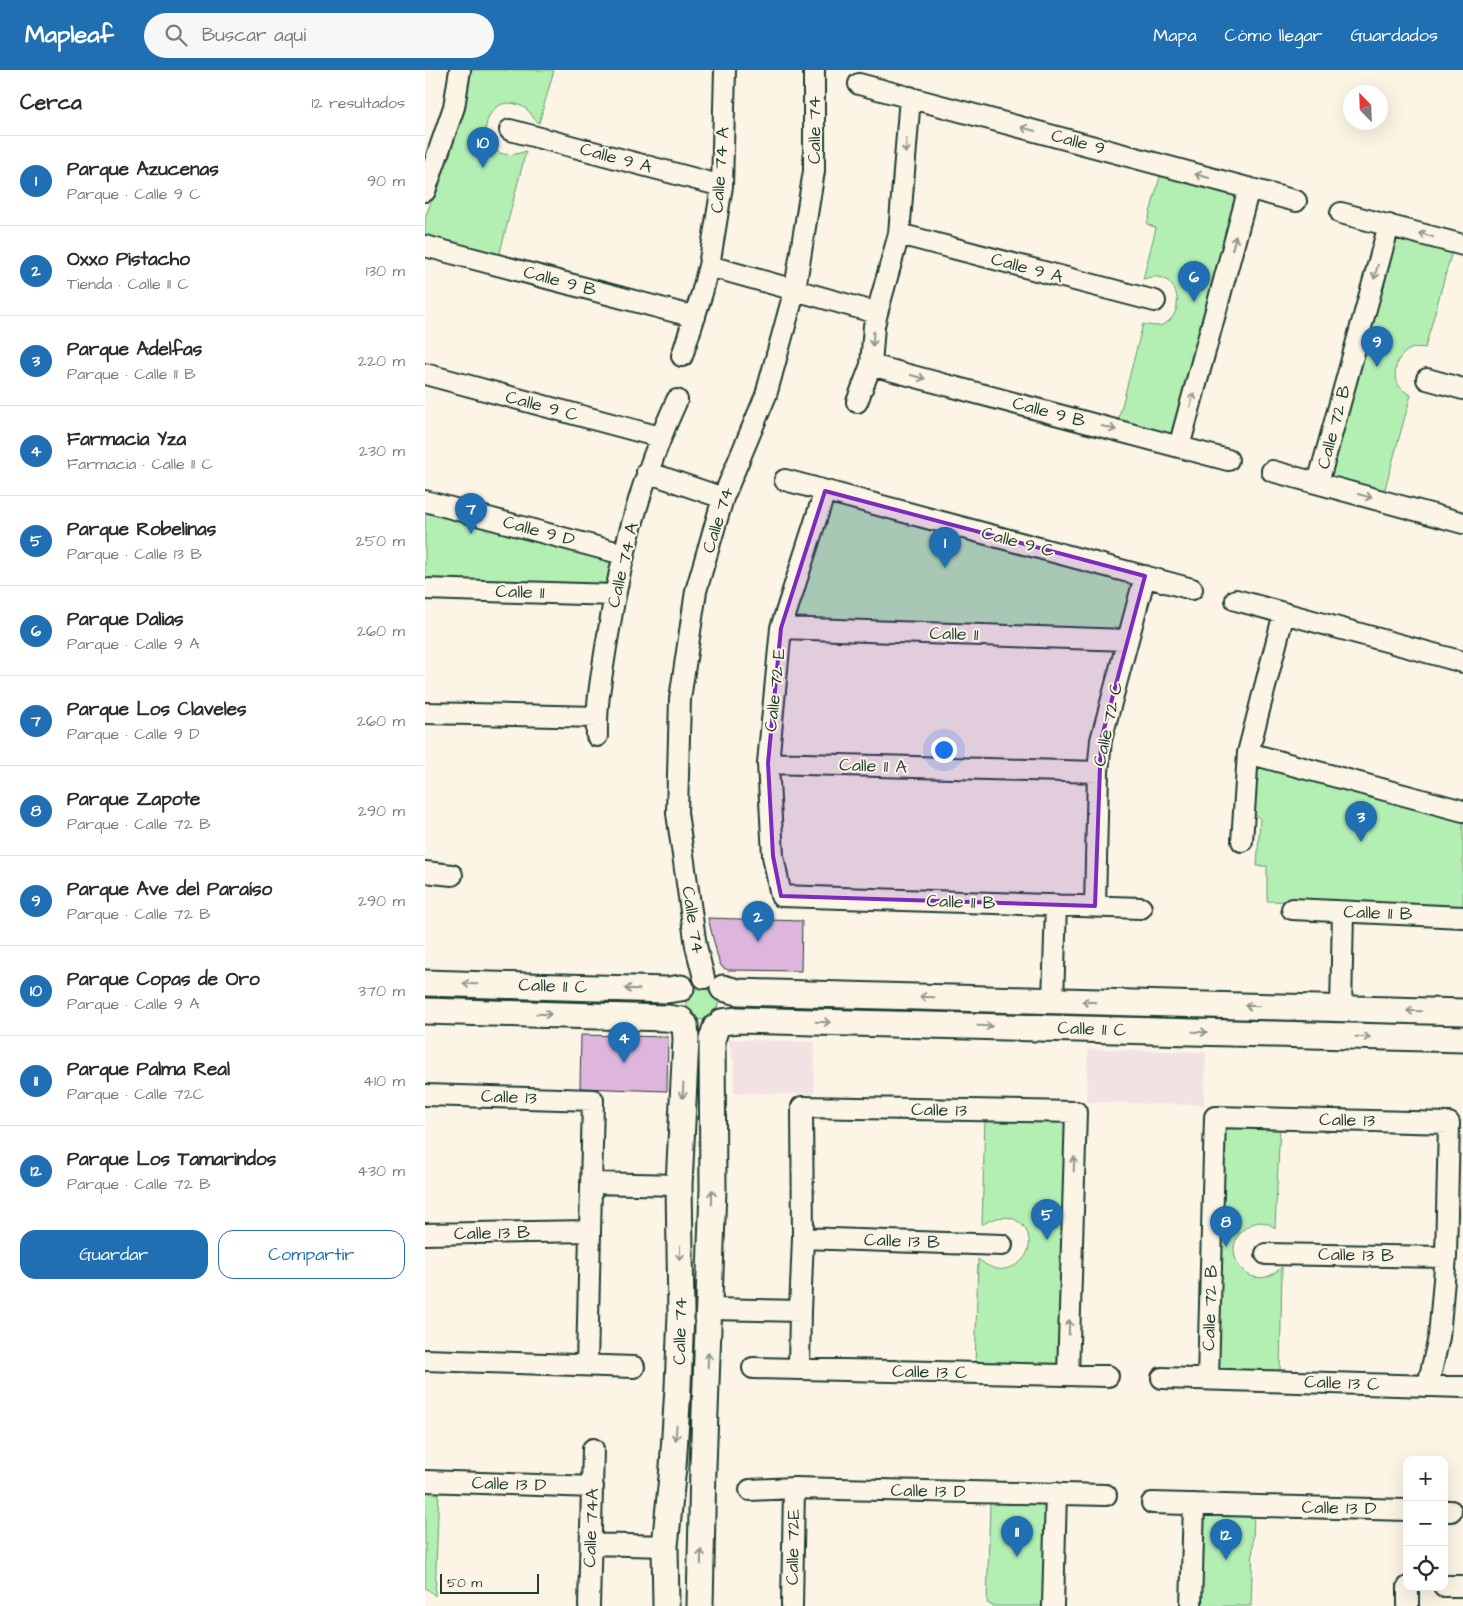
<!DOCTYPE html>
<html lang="es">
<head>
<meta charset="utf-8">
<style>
  body { margin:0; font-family:"Architects Daughter",sans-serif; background:#f7f7f7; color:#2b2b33 }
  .controls { position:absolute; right:15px; bottom:15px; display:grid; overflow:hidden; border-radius:10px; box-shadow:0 5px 20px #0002 }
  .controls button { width:45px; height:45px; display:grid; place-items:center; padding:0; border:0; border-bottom:1px solid #e1e1e2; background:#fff; color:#2b2b33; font:25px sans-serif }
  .compass { position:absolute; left:918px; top:15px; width:45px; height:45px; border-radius:50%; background:#fff; box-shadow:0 5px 20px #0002; rotate:337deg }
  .scale { position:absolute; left:15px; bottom:12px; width:99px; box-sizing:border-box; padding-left:5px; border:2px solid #1f3d34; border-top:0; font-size:14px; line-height:18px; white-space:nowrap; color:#1f3d34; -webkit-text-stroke:4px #fcf5e5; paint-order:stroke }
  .you { position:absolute; left:518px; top:679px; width:18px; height:18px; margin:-12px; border:4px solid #fff; border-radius:50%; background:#1a73e8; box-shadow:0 0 0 8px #1a73e833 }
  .badge { display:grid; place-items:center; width:32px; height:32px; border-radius:50%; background:#1f6fb2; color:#fff; font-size:16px; font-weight:700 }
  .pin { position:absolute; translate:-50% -41px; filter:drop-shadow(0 1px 2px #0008) }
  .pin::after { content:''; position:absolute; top:26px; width:18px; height:15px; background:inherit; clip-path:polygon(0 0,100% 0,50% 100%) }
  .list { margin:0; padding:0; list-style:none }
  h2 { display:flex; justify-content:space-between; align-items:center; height:65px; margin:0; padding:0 20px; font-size:21px }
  h2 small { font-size:16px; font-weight:400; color:#7c7c81 }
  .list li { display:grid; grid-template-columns:32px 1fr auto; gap:15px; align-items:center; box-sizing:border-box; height:90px; padding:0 20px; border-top:1px solid #e1e1e2 }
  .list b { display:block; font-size:19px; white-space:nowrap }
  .list p { margin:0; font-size:16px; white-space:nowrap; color:#7c7c81 }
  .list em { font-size:16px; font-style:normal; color:#7c7c81 }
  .actions { display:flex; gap:10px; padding:15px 20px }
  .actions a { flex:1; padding:11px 0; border:1px solid #1f6fb2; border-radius:15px; text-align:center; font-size:18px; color:#1f6fb2 }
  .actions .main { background:#1f6fb2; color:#fff }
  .icon { flex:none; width:28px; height:28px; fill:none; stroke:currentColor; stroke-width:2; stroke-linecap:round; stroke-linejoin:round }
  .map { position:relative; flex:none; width:1038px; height:1536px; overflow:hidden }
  header { display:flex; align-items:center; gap:30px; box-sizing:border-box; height:70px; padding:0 25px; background:#1f6fb2; color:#fff }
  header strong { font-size:24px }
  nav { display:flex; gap:28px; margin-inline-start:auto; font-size:18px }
  .search { width:350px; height:45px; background:#f7f7f7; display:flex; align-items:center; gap:12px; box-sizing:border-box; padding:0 18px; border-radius:28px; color:#7c7c81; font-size:19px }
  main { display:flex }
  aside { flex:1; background:#fff }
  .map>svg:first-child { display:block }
  .built { fill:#f3e2e3 }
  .green { fill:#b3eeb3; stroke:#699674 }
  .building { fill:#deb6dd; stroke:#1f3d34 }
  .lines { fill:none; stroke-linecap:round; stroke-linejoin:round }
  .minor-casing { stroke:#1f3d34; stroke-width:24 }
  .major-casing { stroke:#1f3d34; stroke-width:29 }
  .minor { stroke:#fcf5e5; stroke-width:20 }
  .major { stroke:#fcf5e5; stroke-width:25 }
  .oneway { stroke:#8e998c }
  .marked { fill:#7b2cbf; fill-opacity:0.2; stroke:#7b2cbf; stroke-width:4; stroke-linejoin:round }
  .labels { text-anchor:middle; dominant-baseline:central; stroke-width:4; stroke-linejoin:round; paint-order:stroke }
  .street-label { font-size:18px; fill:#1f3d34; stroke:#fcf5e5 }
</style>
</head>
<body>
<header>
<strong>Mapleaf</strong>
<div class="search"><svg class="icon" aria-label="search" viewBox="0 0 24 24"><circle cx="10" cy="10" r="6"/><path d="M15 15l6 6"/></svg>Buscar aquí</div>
<nav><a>Mapa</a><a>Cómo llegar</a><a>Guardados</a></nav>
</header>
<main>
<aside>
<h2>Cerca<small>12 resultados</small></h2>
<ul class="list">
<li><span class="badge">1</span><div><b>Parque Azucenas</b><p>Parque · Calle 9 C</p></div><em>90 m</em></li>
<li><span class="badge">2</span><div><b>Oxxo Pistacho</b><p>Tienda · Calle 11 C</p></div><em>130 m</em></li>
<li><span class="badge">3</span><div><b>Parque Adelfas</b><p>Parque · Calle 11 B</p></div><em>220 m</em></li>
<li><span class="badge">4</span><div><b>Farmacia Yza</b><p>Farmacia · Calle 11 C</p></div><em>230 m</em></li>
<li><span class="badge">5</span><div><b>Parque Robelinas</b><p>Parque · Calle 13 B</p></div><em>250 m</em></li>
<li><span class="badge">6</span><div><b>Parque Dalias</b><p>Parque · Calle 9 A</p></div><em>260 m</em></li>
<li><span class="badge">7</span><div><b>Parque Los Claveles</b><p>Parque · Calle 9 D</p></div><em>260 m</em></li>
<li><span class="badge">8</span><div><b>Parque Zapote</b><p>Parque · Calle 72 B</p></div><em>290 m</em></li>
<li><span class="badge">9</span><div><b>Parque Ave del Paraíso</b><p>Parque · Calle 72 B</p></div><em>290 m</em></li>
<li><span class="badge">10</span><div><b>Parque Copas de Oro</b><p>Parque · Calle 9 A</p></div><em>370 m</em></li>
<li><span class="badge">11</span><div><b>Parque Palma Real</b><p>Parque · Calle 72C</p></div><em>410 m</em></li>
<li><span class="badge">12</span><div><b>Parque Los Tamarindos</b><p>Parque · Calle 72 B</p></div><em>430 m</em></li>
</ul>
<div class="actions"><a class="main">Guardar</a><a>Compartir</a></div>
</aside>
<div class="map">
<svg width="1038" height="1536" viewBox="0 0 1038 1536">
  <rect width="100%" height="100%" fill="#fcf5e5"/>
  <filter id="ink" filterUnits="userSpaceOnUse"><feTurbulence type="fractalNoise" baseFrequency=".02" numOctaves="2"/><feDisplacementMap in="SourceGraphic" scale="10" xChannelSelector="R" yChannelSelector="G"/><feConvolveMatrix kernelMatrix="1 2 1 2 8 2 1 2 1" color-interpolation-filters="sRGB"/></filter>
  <g filter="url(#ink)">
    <path class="built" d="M303,969L390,972L389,1024L309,1023V993Z
      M663,979L781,982L779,1035L661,1032Z"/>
    <path class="green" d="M46,0H129L114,53C106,48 106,39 94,35C52,20 45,102 101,81L74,186L0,166V147L15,111L36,49Z
      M736,103L808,123L812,131L750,361L742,365L693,351L718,254C724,255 731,257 737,255C759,247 757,211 733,207C728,206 723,208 718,209L731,158L722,154Z
      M976,167L1027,181L1000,278C972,272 957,313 986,325L959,422L910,411L906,403L968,171Z
      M410,432L704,510L709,519L699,554L692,560L374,551L369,543L402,436Z
      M0,439L182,489L186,496L183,511L177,515L0,510Z
      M835,694L1038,749V836L842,831V796H832L835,749L825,739L826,699Z
      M261 934a16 16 0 1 1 32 0a16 16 0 1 1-32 0Z
      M560,1047L636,1049L643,1055L636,1294L630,1300L550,1298L553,1189C565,1198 574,1203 589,1196C622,1179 597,1128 557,1155Z
      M803,1054L855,1055L850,1158C842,1152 834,1150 825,1155C792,1173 816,1217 844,1206C849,1204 853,1200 857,1197L855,1306L791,1300L797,1059Z
      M0,1418H14L10,1526L4,1520L0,1518Z
      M565,1433L616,1434L622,1440L620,1536H568L562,1533Z
      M829,1440L826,1536H774L777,1444Z"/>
    <path class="building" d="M283,848L377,851L376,901L303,900L297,897L294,892Z
      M156,965L243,967L242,1021L155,1018Z"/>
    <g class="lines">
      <g class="minor-casing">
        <path id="minor" d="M434,14L871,131
          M85,60L297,116
          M0,121L29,37L35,0
          M916,143L1038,175
          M474,164L730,231
          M0,176L270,247
          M284,196L452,243
          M257,286L277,223L284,196L297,116L300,0
          M446,295L803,390
          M0,304L235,367
          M1002,309L1038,319
          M432,332L446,295L449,256L452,243L474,164L485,27
          M754,377L824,118
          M847,401L1038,453
          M222,402L298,428
          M360,410L767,519
          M893,413L964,155
          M400,421L356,558L343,693L348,786L356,826L716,838
          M0,431L198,484
          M0,519L189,525
          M811,530L1038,592
          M356,558L702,570
          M0,643L172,647
          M172,666C171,634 177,603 182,571C195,488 216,407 252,330
          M823,683L1038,741
          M343,693L673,702
          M817,771L823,683L859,543
          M0,802L27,805
          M670,836L673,702L676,670L720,506
          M867,839L1038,847
          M279,908L271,876L252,743L255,629L271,521L298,428L341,325L370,219L389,101V0
          M628,931L631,835
          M916,939L918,842
          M0,1025L168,1030L162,1295
          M166,1113L254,1115
          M0,1164L165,1161
          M378,1168L577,1175
          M841,1184L1021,1187
          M285,1239L375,1241
          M0,1290L209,1297
          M328,1298L683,1306
          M374,1299L375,1241L378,1168L377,1037L651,1042L643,1305
          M737,1308L1038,1317
          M783,1309L790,1047L1024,1053L1021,1187L1014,1267L1003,1315
          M0,1411L168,1417
          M325,1420L369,1418L681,1425
          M727,1433L982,1440
          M1019,1441H1026
          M166,1474L240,1476
          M1019,1516H1038
          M164,1536L168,1379
          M367,1536L369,1418
          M628,1536L631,1423
          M766,1536L769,1434
          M983,1536V1517"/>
      </g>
      <g class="major-casing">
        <path id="major" d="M0,913L242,920L256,918
          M298,918L313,922L1038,942
          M0,941L241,948L256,950
          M297,952L313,950L1038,969
          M241,1536L240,1476L248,1397L253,1317L256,1244L254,1115L261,969L260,955
          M275,1536L278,1397L288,1119L287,970L291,957"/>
      </g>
      <use href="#minor" class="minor"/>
      <use href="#major" class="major"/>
    </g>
    <defs><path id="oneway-shaft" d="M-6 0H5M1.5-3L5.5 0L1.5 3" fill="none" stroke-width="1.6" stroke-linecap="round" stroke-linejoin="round" transform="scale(1.25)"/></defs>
    <g class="oneway">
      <use href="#oneway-shaft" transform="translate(603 59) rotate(-165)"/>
      <use href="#oneway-shaft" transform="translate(481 76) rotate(94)"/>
      <use href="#oneway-shaft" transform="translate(777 106) rotate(-165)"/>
      <use href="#oneway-shaft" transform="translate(1001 165) rotate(-165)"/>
      <use href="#oneway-shaft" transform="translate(809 173) rotate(-75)"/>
      <use href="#oneway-shaft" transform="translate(951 202) rotate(105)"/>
      <use href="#oneway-shaft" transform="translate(448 269) rotate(94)"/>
      <use href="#oneway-shaft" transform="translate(493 307) rotate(15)"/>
      <use href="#oneway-shaft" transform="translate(767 330) rotate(-75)"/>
      <use href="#oneway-shaft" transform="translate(684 358) rotate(15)"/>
      <use href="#oneway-shaft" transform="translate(940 426) rotate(15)"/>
      <use href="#oneway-shaft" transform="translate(45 914) rotate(-178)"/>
      <use href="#oneway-shaft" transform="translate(207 919) rotate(-178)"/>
      <use href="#oneway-shaft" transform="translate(502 927) rotate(-178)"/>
      <use href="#oneway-shaft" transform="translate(664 932) rotate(-178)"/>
      <use href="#oneway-shaft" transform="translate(827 936) rotate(-178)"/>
      <use href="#oneway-shaft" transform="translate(989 941) rotate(-178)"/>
      <use href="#oneway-shaft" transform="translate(119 944) rotate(2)"/>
      <use href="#oneway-shaft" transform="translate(398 952) rotate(2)"/>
      <use href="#oneway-shaft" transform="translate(560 956) rotate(2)"/>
      <use href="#oneway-shaft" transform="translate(775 962) rotate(2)"/>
      <use href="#oneway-shaft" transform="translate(938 967) rotate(2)"/>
      <use href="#oneway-shaft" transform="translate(258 1021) rotate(93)"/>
      <use href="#oneway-shaft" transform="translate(649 1094) rotate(-88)"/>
      <use href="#oneway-shaft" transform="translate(287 1127) rotate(-89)"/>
      <use href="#oneway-shaft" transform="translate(255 1183) rotate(90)"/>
      <use href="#oneway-shaft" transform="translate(644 1257) rotate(-88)"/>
      <use href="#oneway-shaft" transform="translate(283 1290) rotate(-88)"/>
      <use href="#oneway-shaft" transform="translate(251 1363) rotate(94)"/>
      <use href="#oneway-shaft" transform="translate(276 1487) rotate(-89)"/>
    </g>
  </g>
  <path class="marked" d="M400,421L720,506L676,670L670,836L356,826L348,786L343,693L356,558Z"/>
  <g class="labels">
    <g class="street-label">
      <text transform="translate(389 60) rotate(-90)">Calle 74</text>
      <text transform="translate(653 72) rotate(15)">Calle 9</text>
      <text transform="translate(191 88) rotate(15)">Calle 9 A</text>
      <text transform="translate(295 100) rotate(-86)">Calle 74 A</text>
      <text transform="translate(602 198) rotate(15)">Calle 9 A</text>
      <text transform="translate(135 211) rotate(15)">Calle 9 B</text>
      <text transform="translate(117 336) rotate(15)">Calle 9 C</text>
      <text transform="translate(624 342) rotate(15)">Calle 9 B</text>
      <text transform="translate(909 357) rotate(-75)">Calle 72 B</text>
      <text transform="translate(293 450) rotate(-73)">Calle 74</text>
      <text transform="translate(114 461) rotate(15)">Calle 9 D</text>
      <text transform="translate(593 472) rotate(15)">Calle 9 C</text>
      <text transform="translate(198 495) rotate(-77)">Calle 74 A</text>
      <text transform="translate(95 522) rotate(2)">Calle 11</text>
      <text transform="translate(529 564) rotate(2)">Calle 11</text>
      <text transform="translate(350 620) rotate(-84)">Calle 72 E</text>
      <text transform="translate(683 654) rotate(-78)">Calle 72 C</text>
      <text transform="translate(448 696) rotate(2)">Calle 11 A</text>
      <text transform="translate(536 832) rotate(2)">Calle 11 B</text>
      <text transform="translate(953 843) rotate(2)">Calle 11 B</text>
      <text transform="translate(268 850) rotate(81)">Calle 74</text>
      <text transform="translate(128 916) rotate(2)">Calle 11 C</text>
      <text transform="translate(667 959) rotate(2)">Calle 11 C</text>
      <text transform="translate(84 1027) rotate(2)">Calle 13</text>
      <text transform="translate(514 1040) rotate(1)">Calle 13</text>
      <text transform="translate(922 1050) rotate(1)">Calle 13</text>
      <text transform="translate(67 1163) rotate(-1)">Calle 13 B</text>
      <text transform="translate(477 1171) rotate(2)">Calle 13 B</text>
      <text transform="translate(931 1185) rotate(1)">Calle 13 B</text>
      <text transform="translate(785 1238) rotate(-88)">Calle 72 B</text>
      <text transform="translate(255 1261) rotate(-89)">Calle 74</text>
      <text transform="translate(505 1302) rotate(1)">Calle 13 C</text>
      <text transform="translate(917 1313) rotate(2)">Calle 13 C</text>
      <text transform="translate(84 1414) rotate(2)">Calle 13 D</text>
      <text transform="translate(503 1421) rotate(1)">Calle 13 D</text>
      <text transform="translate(914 1438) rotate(1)">Calle 13 D</text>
      <text transform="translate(166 1458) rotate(-88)">Calle 74A</text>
      <text transform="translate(368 1477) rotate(-89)">Calle 72E</text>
    </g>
  </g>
</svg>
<div class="controls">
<button>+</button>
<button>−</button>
<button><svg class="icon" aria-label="locate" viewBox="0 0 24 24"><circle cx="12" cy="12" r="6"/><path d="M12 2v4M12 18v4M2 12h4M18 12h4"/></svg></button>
</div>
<svg class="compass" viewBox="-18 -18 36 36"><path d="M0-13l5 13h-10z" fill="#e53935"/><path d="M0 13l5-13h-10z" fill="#7c7c81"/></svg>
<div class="scale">50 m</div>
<div class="you"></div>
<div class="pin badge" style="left:520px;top:498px">1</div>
<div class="pin badge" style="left:333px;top:872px">2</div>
<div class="pin badge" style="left:936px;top:772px">3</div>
<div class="pin badge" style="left:199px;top:993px">4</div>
<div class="pin badge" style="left:622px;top:1170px">5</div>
<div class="pin badge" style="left:769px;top:232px">6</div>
<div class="pin badge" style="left:46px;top:464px">7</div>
<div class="pin badge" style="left:801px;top:1177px">8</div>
<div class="pin badge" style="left:952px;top:297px">9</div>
<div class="pin badge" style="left:58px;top:98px">10</div>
<div class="pin badge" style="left:592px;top:1487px">11</div>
<div class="pin badge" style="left:801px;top:1490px">12</div>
</div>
</main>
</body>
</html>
